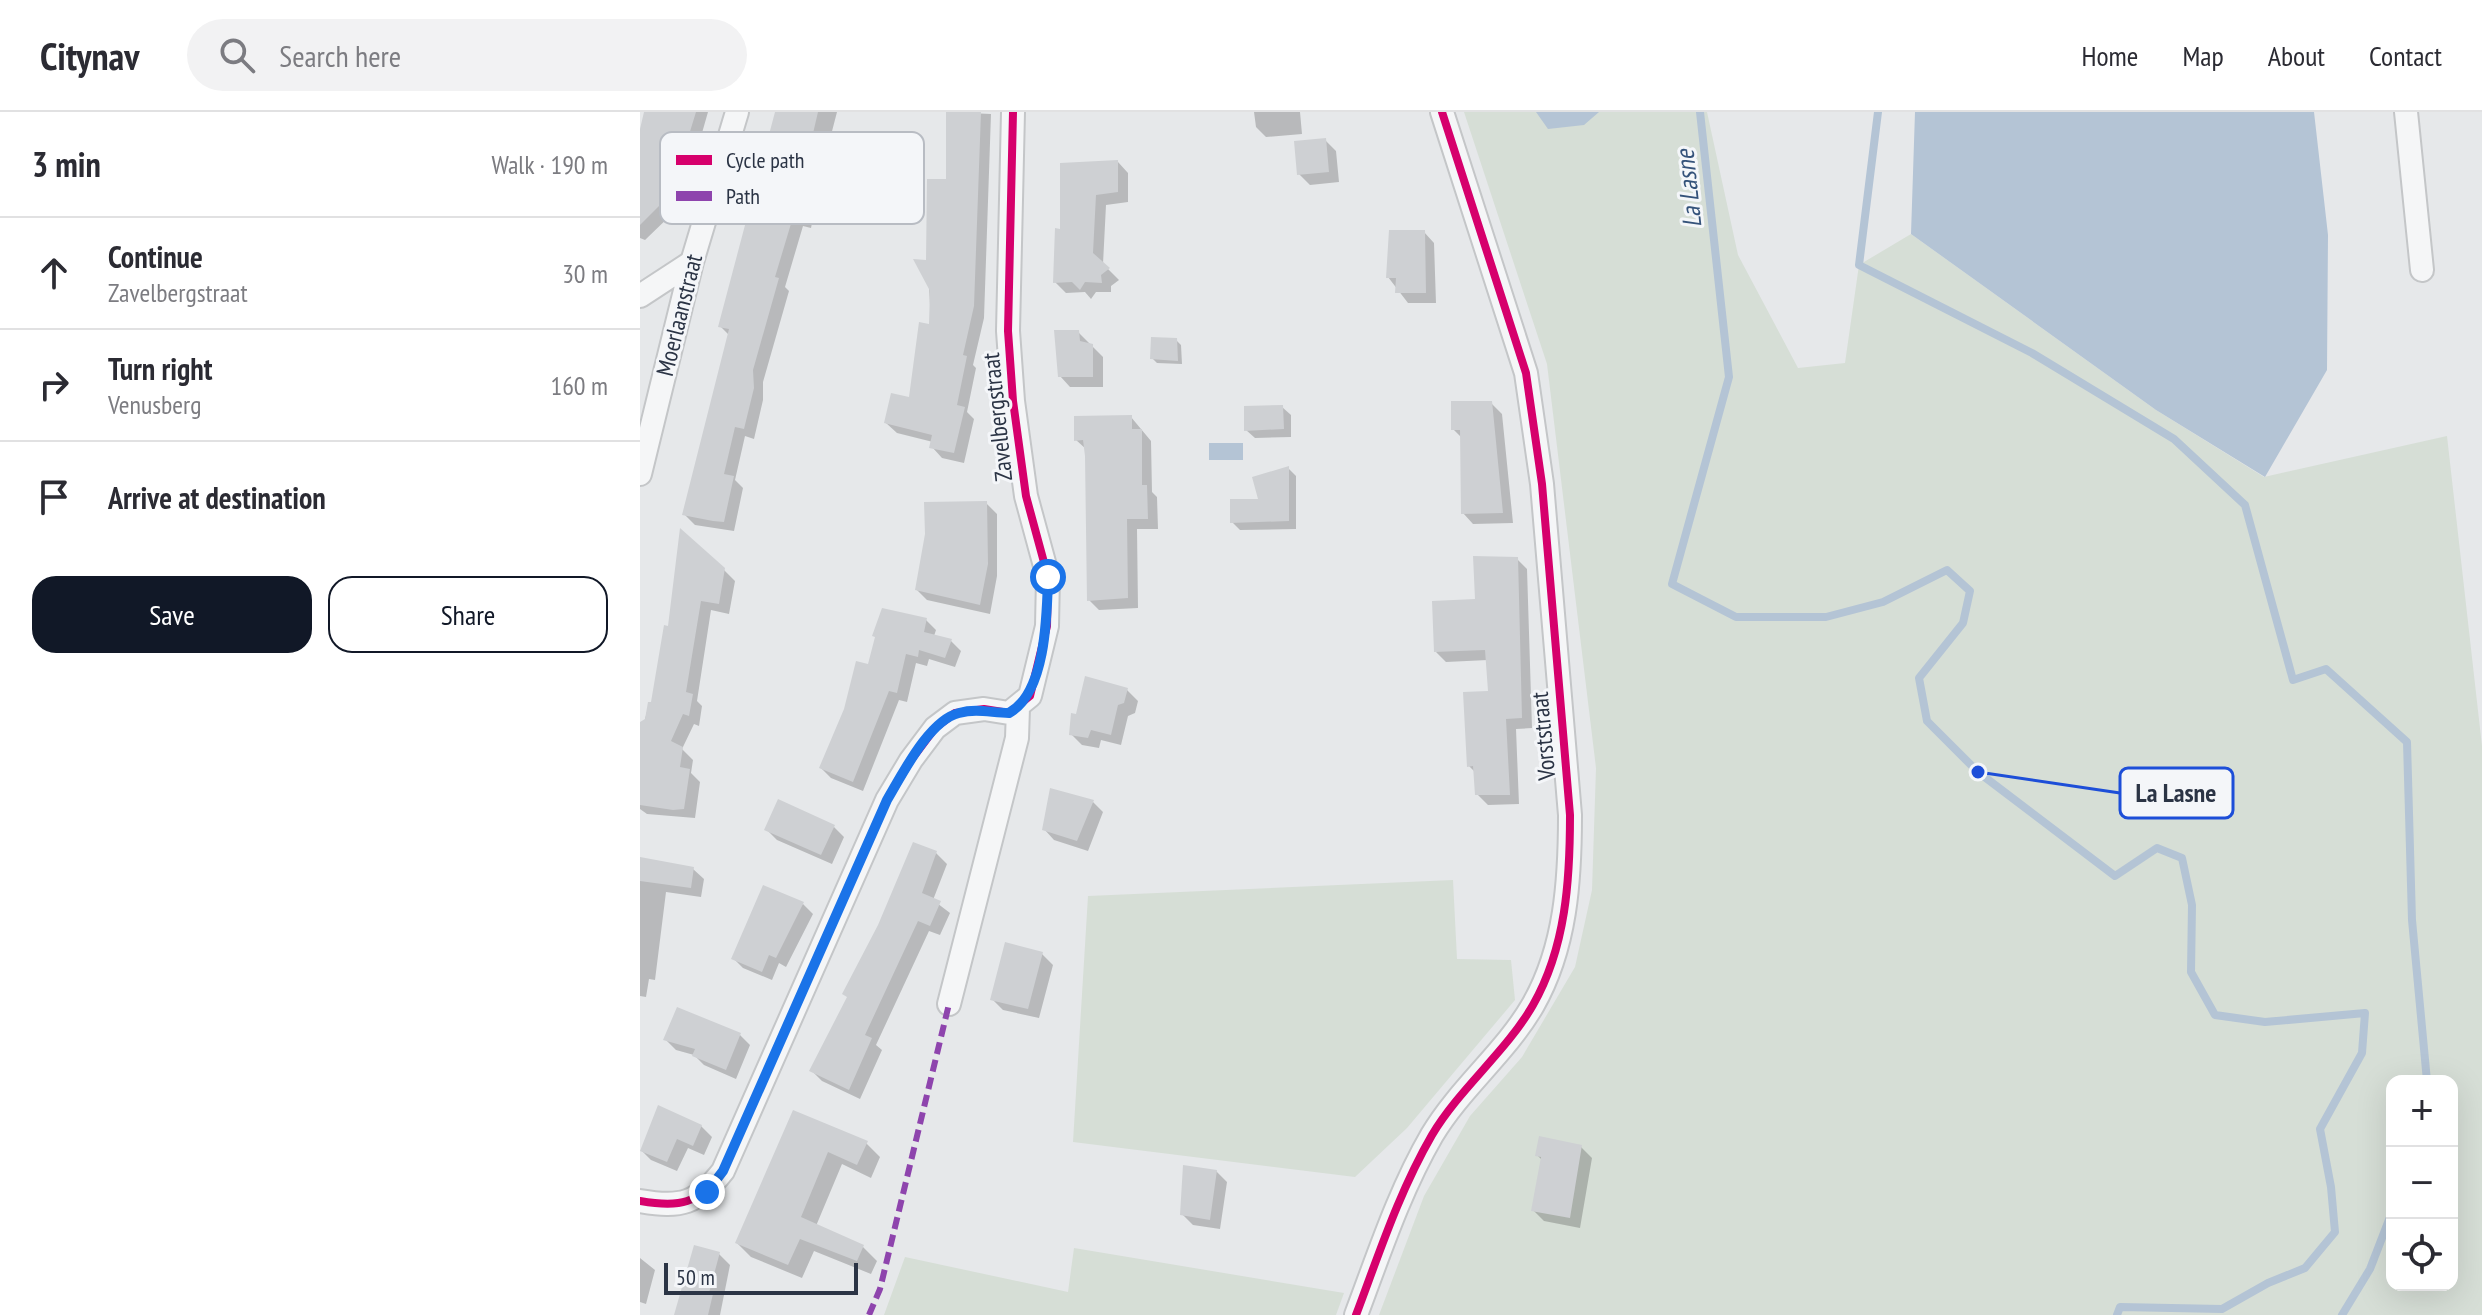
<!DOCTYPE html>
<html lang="en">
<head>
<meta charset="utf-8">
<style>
  body { margin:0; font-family:"PT Sans Narrow",sans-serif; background:#f2f2f3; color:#2b2b33 }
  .controls { position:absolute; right:24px; bottom:24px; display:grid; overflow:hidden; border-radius:16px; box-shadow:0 8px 32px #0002 }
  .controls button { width:72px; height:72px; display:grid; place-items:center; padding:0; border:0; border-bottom:2px solid #e1e1e2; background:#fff; color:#2b2b33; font:40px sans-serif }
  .scale { position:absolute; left:24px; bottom:20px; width:194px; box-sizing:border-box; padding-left:8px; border:4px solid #2b3445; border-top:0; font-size:22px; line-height:28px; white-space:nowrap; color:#2b3445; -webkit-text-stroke:6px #f4f6f9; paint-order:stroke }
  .stop { position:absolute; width:24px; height:24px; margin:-18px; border:6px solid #1a73e8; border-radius:50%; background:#fff }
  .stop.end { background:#1a73e8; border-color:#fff; box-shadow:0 2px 8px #0008 }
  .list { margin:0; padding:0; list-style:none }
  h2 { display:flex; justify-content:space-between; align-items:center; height:104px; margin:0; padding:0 32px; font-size:34px }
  h2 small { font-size:26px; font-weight:400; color:#7c7c81 }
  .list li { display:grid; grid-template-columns:52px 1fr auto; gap:24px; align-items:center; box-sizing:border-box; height:112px; padding:0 32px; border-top:2px solid #e1e1e2 }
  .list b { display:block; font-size:30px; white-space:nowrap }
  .list p { margin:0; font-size:26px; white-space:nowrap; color:#7c7c81 }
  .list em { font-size:26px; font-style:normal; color:#7c7c81 }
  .actions { display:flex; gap:16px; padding:24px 32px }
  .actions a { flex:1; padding:18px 0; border:2px solid #111827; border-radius:24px; text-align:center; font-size:28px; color:#111827 }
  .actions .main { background:#111827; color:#fff }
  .icon { flex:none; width:44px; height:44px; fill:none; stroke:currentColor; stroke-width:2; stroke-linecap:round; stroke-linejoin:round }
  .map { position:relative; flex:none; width:1842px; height:1203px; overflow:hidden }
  header { display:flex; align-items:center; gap:48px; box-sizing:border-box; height:112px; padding:0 40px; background:#fff; border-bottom:2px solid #e1e1e2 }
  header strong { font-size:38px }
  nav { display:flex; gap:44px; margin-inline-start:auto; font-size:28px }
  .search { width:560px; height:72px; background:#f2f2f3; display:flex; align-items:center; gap:20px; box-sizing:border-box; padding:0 28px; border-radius:44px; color:#7c7c81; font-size:30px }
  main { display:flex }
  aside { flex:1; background:#fff }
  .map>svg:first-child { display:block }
  .green { fill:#d6ded6; fill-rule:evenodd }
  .water { fill:#b4c4d5 }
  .shadow { fill:#0003 }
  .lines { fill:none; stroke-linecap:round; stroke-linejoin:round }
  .stream { stroke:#b4c4d5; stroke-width:8 }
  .building { fill:#ced0d3 }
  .street-casing { stroke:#c4c6c8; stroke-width:26 }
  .street { stroke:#f5f6f7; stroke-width:22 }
  .quiet { stroke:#8e44ad; stroke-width:6; stroke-dasharray:12 6; stroke-linecap:butt }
  .cycleway-casing { stroke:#f4f6f9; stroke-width:13 }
  .cycleway { stroke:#d6006c; stroke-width:8 }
  .route { stroke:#1a73e8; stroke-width:10 }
  .labels { text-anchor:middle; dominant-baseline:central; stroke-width:6; stroke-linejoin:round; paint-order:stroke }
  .street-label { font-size:24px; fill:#2b3445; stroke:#f4f6f9 }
  .water-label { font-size:26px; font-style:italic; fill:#34527a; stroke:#f4f6f9 }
  .key { fill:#f4f6f9; stroke:#b8bcc3; stroke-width:2 }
  .key-label { font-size:22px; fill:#2b3445 }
  .leader { fill:none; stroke:#1d4ed8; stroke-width:3 }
  .callout-dot { fill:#1d4ed8; stroke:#f4f6f9; stroke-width:3 }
  .callout { fill:#f4f6f9; stroke:#1d4ed8; stroke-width:3 }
  .callout-label { font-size:26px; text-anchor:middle; font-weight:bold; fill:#2b3445 }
</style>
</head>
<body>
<header>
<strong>Citynav</strong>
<div class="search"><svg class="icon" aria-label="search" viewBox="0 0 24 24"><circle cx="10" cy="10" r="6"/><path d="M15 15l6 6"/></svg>Search here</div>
<nav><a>Home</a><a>Map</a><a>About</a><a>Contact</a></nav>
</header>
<main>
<aside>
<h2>3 min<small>Walk · 190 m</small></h2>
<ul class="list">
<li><svg class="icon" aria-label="ahead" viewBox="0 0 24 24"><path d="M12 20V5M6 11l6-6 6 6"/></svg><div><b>Continue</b><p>Zavelbergstraat</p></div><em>30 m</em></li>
<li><svg class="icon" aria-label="right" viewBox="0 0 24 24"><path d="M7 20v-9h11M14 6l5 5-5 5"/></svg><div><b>Turn right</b><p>Venusberg</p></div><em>160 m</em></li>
<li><svg class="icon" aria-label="arrive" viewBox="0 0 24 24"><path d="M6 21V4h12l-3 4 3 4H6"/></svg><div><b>Arrive at destination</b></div></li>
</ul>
<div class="actions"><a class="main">Save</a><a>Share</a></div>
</aside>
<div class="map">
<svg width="1842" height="1203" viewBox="0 0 1842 1203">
  <rect width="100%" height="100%" fill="#e6e8ea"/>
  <path class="green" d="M824,0H1067L1098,143L1158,256L1205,251L1219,153L1271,122L1516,298L1624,365L1807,324L1842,634V1203H739L784,1084L830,1004L882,945L935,855L952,778L956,656L907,252ZM1752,969H1812V1173H1752Z
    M813,768L817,847L871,848L875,888L767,1016L715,1065L433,1030L448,784Z
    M434,1136L704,1181L696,1203H244L265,1145L428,1180Z"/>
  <path class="water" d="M896,0H959L944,13L908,17Z
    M1275,0H1674L1688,123L1687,258L1625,365L1516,298L1271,122Z
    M569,331H603V348H569Z"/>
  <path class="shadow" d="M6,0H68L58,35L51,33L33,101L5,128L0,126V44Z
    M137,0H197L190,27L184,26L170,85L176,91L171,116L163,114L145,175L149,179L123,270V288L114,327L105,324L95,368L103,376L94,419L55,413L45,403L90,224L80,214Z
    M308,0L351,2L344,206L333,253L336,256L327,300L334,307L324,351L302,346L292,335L293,330L257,321L246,311L271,287L291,215L288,150L308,70Z
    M614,0H660L662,22L626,25L616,15Z
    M685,28L696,39L699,70L670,73L659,62Z
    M478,50L488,61V90L466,93L463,152L479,168L471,174V180H456L451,187L445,180L426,181L415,170L422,119Z
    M784,120L794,131L796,191H768L748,165Z
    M438,220L463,245V275H430L420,264Z
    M536,228L541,233L542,252L517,251L512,246Z
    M851,291L862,302L873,411L833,412L823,401L822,326L813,317Z
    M642,295L651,303V325L615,326L606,318Z
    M491,305L511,329L512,380L517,385L518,417H497L498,496L459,498L449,488L446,337L436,328Z
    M648,356L656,364V417L600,418L592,410L621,389Z
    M346,391L357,402V464L350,502L287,488L277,478Z
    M877,447L887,457L892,616L876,617L879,692L848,693L837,682L836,661L829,654L850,581L848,548L806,550L796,540Z
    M84,458L95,469L89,502L71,498L57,589L62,594L59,614L54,612L42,637L53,648L51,661L60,670L55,706L7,702L0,697V626L9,592L13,593L30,516Z
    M286,508L296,518L294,524L311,529L321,539L315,555L289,547L287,554L276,551L267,590L259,588L223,679L191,666L181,656L229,555Z
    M487,578L498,589L495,601L488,604L481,633L461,628L459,636L442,633L431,622L437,605Z
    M453,690L463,700L448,739L414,728L404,717Z
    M194,715L204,725L192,752L137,728L126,717Z
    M296,741L307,752L293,788L310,801L300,823L289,819L236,933L242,938L220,987L182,969L172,959Z
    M0,747L53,757L64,767L61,785L26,780L15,868L9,867L6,885L0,884Z
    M163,792L173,802L146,855L139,851L132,868L103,856L93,846Z
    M402,842L413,853L399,906L363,898L352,887Z
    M100,923L110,933L96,967L64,953L54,943L36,938L26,928Z
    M154,1001L226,1031L240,1045L231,1066L202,1052L176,1114L223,1135L237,1149L231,1162L174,1139L162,1166L111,1145L97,1131Z
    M61,1014L72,1025L64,1043L48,1036L37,1059L11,1048L1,1038Z
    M941,1035L952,1046L940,1116L904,1109L893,1098L903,1049L897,1043Z
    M545,1055L576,1059L587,1070L580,1117L553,1113L542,1102Z
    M79,1142L90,1153L80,1203H36Z
    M0,1146L15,1158L6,1192L0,1190Z"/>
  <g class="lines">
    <path class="stream" d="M1060,0L1089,265L1032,472L1096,505H1186L1243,490L1307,458L1330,479L1323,511L1279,566L1287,609L1338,660L1475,764L1517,736L1542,746L1552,793L1551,860L1575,903L1625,910L1725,901L1722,941L1680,1017L1691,1075L1695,1120L1665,1156L1628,1171L1582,1197L1480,1195L1477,1203
      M1238,0L1219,153L1392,241L1534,327L1605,393L1653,568L1686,557L1767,630L1772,808L1787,969
      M1702,1203L1730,1157L1752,1100"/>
  </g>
  <path class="building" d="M4,0H56L48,26L41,24L23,90L0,113V17Z
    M135,0H178L160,77L166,78L161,106L153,105L135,165L139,166L113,258L114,276L104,317L95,315L84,362L94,364L84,410L73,409L42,403L89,217L78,215Z
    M306,0H341L334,194L323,243L327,244L317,293L325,295L314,341L289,336L292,323L244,311L251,281L269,285L279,210L289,212L290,179L273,147L286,148L287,67H306Z
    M686,26L689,60L657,63L654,29Z
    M478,48V80L456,83L453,141L470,156L461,163L462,171L445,170L440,178L432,170L413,171L415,116L420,117V51Z
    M749,118H785L786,181H755L756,166H746Z
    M414,218H439L440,229L453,232V265H418Z
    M511,225L537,226L538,249L510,247Z
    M811,289H852L863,401L821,402L820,318H811Z
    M643,293L644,317L604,319V294Z
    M492,303V317H502V373H507L508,407H487L488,486L447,489L445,344L443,328L434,329V304Z
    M649,354V409L590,411V387H618L612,365Z
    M347,389L348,452L340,493L275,478L285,422L284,390Z
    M40,416L85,456L79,492L61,489L46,580L53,582L49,604L43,602L31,629L43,635L40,655L50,657L44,697L33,698L0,693V610L5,607L8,590H11L24,513L28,514Z
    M833,444L878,445L882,606L866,607L870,683H835L833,654L827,655L823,580L848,579L845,538L794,540L792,489L835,487Z
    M242,496L287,506L284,520L312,527L305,546L279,538L278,545L266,542L257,581L249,579L213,670L179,656L204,597L216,549L228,552L235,525L232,524Z
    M445,564L488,576L484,591L478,593L471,623L451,618L448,626L429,623L431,601L436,602Z
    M410,676L454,688L437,729L402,718Z
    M138,687L195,713L181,743L124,718Z
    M273,730L297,739L282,781L301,789L290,814L278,809L225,923L232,926L209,978L169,959L207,885L202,882L238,813Z
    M0,745L54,755L51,776L0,769Z
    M123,773L164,790L136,846L129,843L122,860L91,847Z
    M365,830L403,840L388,897L350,888Z
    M37,895L101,921L86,958L52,944L55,937L23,928Z
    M18,993L62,1013L53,1034L37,1027L27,1050L0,1039Z
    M153,998L228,1029L217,1053L188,1040L161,1105L224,1133L217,1149L160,1127L148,1153L95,1131Z
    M899,1024L942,1033L930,1106L891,1099L901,1045L895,1044Z
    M543,1053L577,1058L570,1108L540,1103Z
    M54,1133L80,1140L69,1181L73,1182L68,1203H34Z"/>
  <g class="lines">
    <g class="street-casing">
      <path id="street" d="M1766,0L1782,158
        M0,184L52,150
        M0,362L52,150L97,0
        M309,892L377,626L378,596
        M0,1089C41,1096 57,1092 83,1059L247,688L271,648L295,616L315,601L344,597L369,601L390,584L407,514L408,465L386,384L373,289L368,219L373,0
        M716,1203C739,1142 759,1080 792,1023C820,976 866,940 893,893C926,835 930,768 930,703L902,372L886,261L802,0"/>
    </g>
    <use href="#street" class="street"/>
    <path class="quiet" d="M229,1203L240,1177L309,892"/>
    <g class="cycleway-casing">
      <path id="cycleway" d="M0,1089C41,1096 57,1092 83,1059L247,688L271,648L295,616L315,601L344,597L369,601L390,584L407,514L408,465L386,384L373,289L368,219L373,0
        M716,1203C739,1142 759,1080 792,1023C820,976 866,940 893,893C926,835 930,768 930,703L902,372L886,261L802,0"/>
    </g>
    <use href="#cycleway" class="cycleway"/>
  </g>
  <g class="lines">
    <path class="route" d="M67,1080L83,1059L247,688C262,663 289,608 319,601C337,596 352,601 369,601C406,581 407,503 408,465"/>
  </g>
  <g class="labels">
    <g class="street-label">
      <text transform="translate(39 203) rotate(-76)">Moerlaanstraat</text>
      <text transform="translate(357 305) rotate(-96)">Zavelbergstraat</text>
      <text transform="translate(903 624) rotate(-95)">Vorststraat</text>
    </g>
    <g class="water-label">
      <text transform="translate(1048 77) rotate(-96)">La Lasne</text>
    </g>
  </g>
  <rect x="20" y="20" width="264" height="92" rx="12" class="key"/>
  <rect x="36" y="43" width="36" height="10" fill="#d6006c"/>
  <rect x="36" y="79" width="36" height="10" fill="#8e44ad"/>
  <g class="key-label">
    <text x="86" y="56">Cycle path</text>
    <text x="86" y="92">Path</text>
  </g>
  <path class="leader" d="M1338 660L1480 681"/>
  <circle class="callout-dot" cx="1338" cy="660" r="8"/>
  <rect class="callout" x="1480" y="656" width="113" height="50" rx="8"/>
  <g class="callout-label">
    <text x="1536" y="690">La Lasne</text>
  </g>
</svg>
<div class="controls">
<button>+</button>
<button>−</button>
<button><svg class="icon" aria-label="locate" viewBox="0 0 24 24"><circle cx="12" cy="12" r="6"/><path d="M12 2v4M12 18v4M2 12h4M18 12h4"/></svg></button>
</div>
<div class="scale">50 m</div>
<div class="stop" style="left:408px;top:465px"></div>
<div class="stop end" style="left:67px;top:1080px"></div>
</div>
</main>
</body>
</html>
